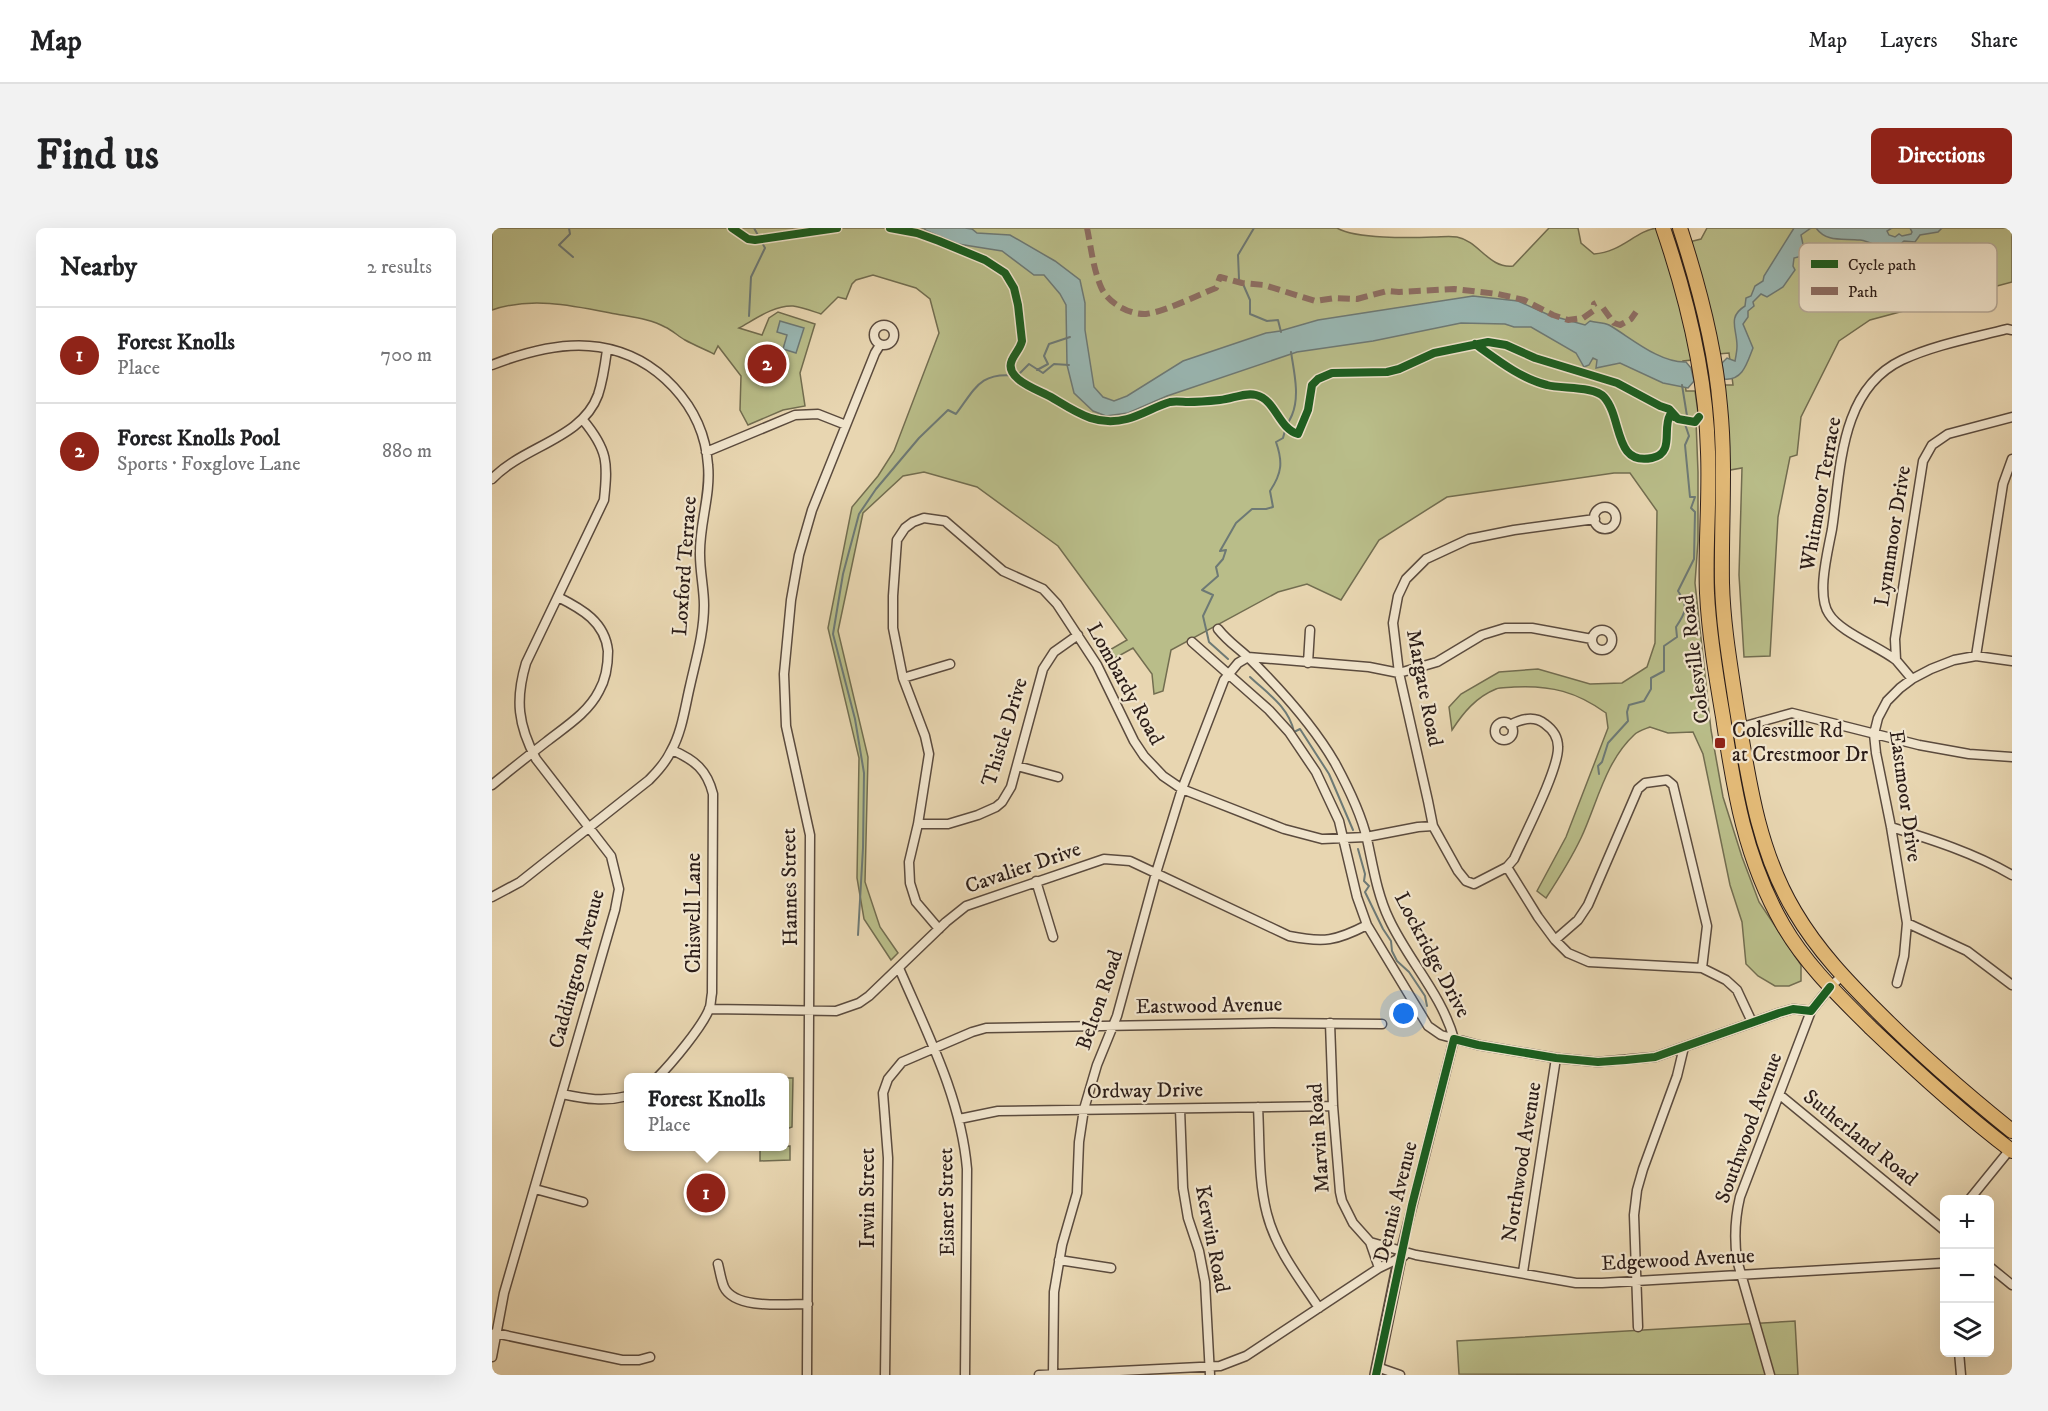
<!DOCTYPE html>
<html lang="en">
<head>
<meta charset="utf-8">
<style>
  body { margin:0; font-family:"IM FELL DW Pica",serif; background:#f2f2f2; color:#202124 }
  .controls { position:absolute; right:18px; bottom:18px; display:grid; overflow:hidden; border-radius:9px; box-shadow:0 6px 24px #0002 }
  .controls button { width:54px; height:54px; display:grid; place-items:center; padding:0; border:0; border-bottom:2px solid #e0e0e0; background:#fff; color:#202124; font:30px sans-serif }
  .you { position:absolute; left:912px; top:786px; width:21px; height:21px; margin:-15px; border:4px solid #fff; border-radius:50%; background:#1a73e8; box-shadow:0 0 0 9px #1a73e833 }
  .badge { display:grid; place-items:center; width:39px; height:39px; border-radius:50%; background:#8f2418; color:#fff; font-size:20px; font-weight:700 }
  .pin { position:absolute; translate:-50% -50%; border:3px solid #fff; box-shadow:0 2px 6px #0006 }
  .popup { position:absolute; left:132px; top:845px; width:165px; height:78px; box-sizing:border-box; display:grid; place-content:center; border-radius:9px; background:#fff; filter:drop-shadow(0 2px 4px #0005); font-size:20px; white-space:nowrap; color:#757577 }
  .popup b { font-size:22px; color:#202124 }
  .popup::after { content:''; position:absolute; left:50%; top:100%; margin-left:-12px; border:12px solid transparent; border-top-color:#fff }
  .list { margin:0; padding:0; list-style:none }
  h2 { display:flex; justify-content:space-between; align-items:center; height:78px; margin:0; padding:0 24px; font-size:26px }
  h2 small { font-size:20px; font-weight:400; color:#757577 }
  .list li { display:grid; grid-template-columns:39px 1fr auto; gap:18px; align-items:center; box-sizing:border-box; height:96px; padding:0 24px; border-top:2px solid #e0e0e0 }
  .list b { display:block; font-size:22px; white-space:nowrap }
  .list p { margin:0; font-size:20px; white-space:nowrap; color:#757577 }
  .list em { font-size:20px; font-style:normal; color:#757577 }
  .icon { flex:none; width:33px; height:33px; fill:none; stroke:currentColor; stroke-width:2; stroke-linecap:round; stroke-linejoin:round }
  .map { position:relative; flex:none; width:1520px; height:1147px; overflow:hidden; border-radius:9px }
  header { display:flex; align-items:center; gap:36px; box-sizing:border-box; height:84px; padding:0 30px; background:#fff; border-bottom:2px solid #e0e0e0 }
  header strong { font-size:28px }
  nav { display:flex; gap:33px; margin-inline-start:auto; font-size:21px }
  .intro { display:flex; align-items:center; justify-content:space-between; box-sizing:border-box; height:144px; padding:0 36px }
  h1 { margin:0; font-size:42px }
  .button { padding:15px 27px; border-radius:9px; background:#8f2418; color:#fff; font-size:21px; font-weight:700 }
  main { display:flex; gap:36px; padding:0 36px }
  aside { flex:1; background:#fff; border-radius:9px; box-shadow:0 6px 24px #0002 }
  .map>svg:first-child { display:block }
  .green { fill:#b9bd89; stroke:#726d50; stroke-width:1.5 }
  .water { fill:#99b7b3; stroke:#6d7975; stroke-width:1.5 }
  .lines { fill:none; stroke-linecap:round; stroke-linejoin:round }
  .stream { stroke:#6d7975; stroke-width:2 }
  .minor-casing { stroke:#5b4b3e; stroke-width:11 }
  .tertiary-casing { stroke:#5b4b3e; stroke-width:14 }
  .trunk-casing { stroke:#2c1d18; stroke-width:16 }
  .minor { stroke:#f0e4cc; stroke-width:8 }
  .tertiary { stroke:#f0e4cc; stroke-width:10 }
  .trunk { stroke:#e4bb78; stroke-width:14 }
  .quiet { stroke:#8d6e63; stroke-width:6; stroke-dasharray:12 6; stroke-linecap:butt }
  .cycleway-casing { stroke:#f0e4cc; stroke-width:11 }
  .cycleway { stroke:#1b5e20; stroke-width:8 }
  .poi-dot { fill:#8f2418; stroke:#f0e4cc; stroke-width:2 }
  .labels { text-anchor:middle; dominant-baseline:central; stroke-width:4.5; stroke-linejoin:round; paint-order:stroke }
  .street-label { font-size:21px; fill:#2c1d18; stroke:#f0e4cc }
  .poi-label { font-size:21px; fill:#2c1d18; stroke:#f0e4cc; text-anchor:start }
  .key { fill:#f0e4cc; stroke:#b5a896; stroke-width:1.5 }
  .key-label { font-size:16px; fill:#2c1d18 }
</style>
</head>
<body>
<header>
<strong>Map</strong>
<nav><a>Map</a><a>Layers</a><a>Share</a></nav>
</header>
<div class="intro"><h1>Find us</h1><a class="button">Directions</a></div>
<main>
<aside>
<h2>Nearby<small>2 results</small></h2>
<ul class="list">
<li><span class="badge">1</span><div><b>Forest Knolls</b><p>Place</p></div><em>700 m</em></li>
<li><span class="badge">2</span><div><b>Forest Knolls Pool</b><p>Sports · Foxglove Lane</p></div><em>880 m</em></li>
</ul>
</aside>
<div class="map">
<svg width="1520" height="1147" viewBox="0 0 1520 1147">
  <rect width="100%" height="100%" fill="#e8d6b1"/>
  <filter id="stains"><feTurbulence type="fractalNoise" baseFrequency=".00333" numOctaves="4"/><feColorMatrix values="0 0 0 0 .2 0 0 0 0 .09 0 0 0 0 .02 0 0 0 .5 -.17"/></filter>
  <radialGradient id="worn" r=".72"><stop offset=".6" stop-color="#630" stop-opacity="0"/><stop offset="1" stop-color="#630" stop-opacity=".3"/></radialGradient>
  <path class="green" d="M0,0H845C864,11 918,10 941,9C949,9 957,8 965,9C987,13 997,41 1021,38L1057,0H1086L1089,15L1102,26C1130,24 1143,3 1165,0L1185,66L1200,132L1191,133L1194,163H1203L1207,192L1204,193L1206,244V313L1203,355L1219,502L1231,569L1250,629L1267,674L1309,737V753L1297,758H1283L1266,748L1254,736L1250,694L1238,657L1211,526L1201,504L1176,505L1158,499C1153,501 1146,503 1142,507C1113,534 1105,576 1089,610C1079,631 1067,650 1054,670L1045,663L1074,609L1116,500L1114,485C1085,464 1059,457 1022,459C1017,460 1009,459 1004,461C984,469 971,485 960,502L957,479L969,466L1007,444L1046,441L1098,456L1130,455L1155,439L1163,415L1165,283L1138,245H1122L955,269L887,312L849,372L815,356L786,364L679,422L671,463L662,466L660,446L641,420L614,435L609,427L635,412L566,318L485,259L432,244L411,248L371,285L346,403L376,529L373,654L388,699L406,725L399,732L372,691L365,650L367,530L336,400L360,279L386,248L402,223L447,105L438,71L424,60L381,47L364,52L360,56L354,71L346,69L329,86C320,83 310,79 301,78C282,77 262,92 247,100L270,107L277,90L286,84L323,96L308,145L313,178L291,182L256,197L248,182L249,148L226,118L222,126C212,121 202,117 193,112C186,108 180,102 173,99C159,91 140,89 124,86C83,78 40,68 0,82Z
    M1215,0H1520V54L1378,92L1347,113L1309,189L1305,227L1298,229L1286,289L1278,428L1252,429L1247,347L1250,240L1238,242L1235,180H1232L1230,157H1241L1237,125L1226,126L1197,14L1209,11Z
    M292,850H301L300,899L292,902Z
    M298,918V932L268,933V919Z
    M1303,1093L1306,1147L967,1146L965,1113Z"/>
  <path class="water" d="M431,0H473L480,1L485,5L518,7L563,33L588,52L593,75V102L602,159L611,169L622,173L635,168L691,133L774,105L788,103L826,92L981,68L1026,73L1057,87L1093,97L1098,93C1104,95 1111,94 1117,97C1138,109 1167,135 1194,134L1199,140L1202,153L1196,160L1171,155L1128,135L1104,140L1105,132L1101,130L1097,137L1092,139L1084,125L1039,99H1022L1013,96L969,95L881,113L805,124L675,168L636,185L614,188L601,183L582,165L575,137L574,77L568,66L552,47H542L510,23L466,16L435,3Z
    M1302,0H1319L1309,7L1312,21L1310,28L1302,30L1301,38L1303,42L1291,59L1275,69L1269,66L1261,74L1262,78L1256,83V89L1251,96L1261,120C1255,135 1251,153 1232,151L1230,135L1235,130L1243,133C1244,128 1245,123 1245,118C1245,101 1235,89 1253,78L1254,70L1259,68L1263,58L1271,53L1272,48Z
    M1324,0H1400L1395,3L1397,7L1403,9L1407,6L1410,8L1419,6L1420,4L1418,0H1450L1446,4L1428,7L1423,14L1412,13L1398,25L1392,24L1391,20C1383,17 1376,13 1368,12C1351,10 1335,15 1324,0Z
    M288,93L312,100L304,125L291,121L295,107L285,104Z"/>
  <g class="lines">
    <path class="stream" d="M77,0L78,6L67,17L81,29
      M747,51L746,27L762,0
      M751,56L758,72V86L775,93L786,92L789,104
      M257,88L259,49L273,20L262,0
      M545,142L556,136L552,128L557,116L578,109
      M736,431L717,414L711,388L721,367L710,362L726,348L724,339L731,331L734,322L728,323L744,295L760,281H774L781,279L778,263C790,245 791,234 784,214L791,210C793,199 796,196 800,187C808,168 802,144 799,124
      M758,449C775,465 797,479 802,504L808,501L837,546L861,602
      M1107,546L1106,538L1110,534L1116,515L1136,493L1135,484L1137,477L1152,473L1159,461V450L1172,443V418L1185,409L1184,399C1194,384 1197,379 1186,363L1202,331L1203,284L1199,280L1203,269H1198L1193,217L1197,208L1193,196L1195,188L1190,157
      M866,621L873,646L872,653L877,658L873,664L891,701L899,713L900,723L905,733L917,744L933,768L935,778
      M366,707L371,620L372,545L363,491L341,406L351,346L367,286L384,261L427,210L456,182L464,186C483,161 488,143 525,148L537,136L551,145L562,136L577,137"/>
    <g class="minor-casing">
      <path id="minor" d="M382 107a10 10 0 1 1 20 0a10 10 0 1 1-20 0Z
        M0,137C33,124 71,113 107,119C165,128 212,178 216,237C219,267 207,297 208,327C208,344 212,361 212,377C212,405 204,431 198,458C193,479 190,504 179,523C174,534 166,543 157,552L28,654L0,669
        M214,224L303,187L326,186L354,197
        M0,251C31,218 90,211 106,167C111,152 113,137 115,122
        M1102 290a11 11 0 1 1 22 0a11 11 0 1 1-22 0Z
        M726,401C737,415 748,421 760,433C791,464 821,497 843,535C856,559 869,585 875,611C881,638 885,666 897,691C916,732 950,767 962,811L908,1027
        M1100 412a10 10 0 1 1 20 0a10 10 0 1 1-20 0Z
        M700,414L777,482L797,504L824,544L847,593L865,669L875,697L936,798L949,807L986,817L1064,830L1106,834L1163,829L1287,785L1301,781L1319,783
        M1484,428L1511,256L1520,231
        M756,429L877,439L907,445L945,434L990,407L1013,400H1040L1100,411
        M1404,432C1386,418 1348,404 1337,386C1324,367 1336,323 1340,301C1349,242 1347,162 1410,132C1442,117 1480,110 1515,101L1520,102
        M816,435L818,402
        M411,450L458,436
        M1420,451L1404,432L1403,411L1431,233L1440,217L1456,206L1520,189
        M1003 503a9 9 0 1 1 18 0a9 9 0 1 1-18 0Z
        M1018,497C1029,491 1042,487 1053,496C1060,501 1066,509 1066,519C1067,541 1032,608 1022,631L1015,639L982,656L974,653L966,643L941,598L936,573L907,445L901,395L906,368L914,351L934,331L977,311L1022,302L1103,291
        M1246,500L1300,485L1427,517L1477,526L1520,529
        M525,538L566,549
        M0,557C18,542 36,528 54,514C73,499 96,485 107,463C114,451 116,437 116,423C113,394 90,381 66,369
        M426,596H456L486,587L504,579L510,574L519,559L551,441L562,424L586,407
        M1399,599C1441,612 1482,625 1520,647
        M1015,639L1046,689L1063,712L1076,725L1097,734L1210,740L1234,752L1245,762L1260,794
        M544,653L561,709
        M1415,695L1475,723L1520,757
        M447,701L424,674L418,655L417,634L426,596L437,526L433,508L411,450L401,400V368L405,312L413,300L421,294L432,290L453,293L511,343L551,361L565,376L605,437L642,513L652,528L671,548L690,561L792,601L830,611L874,609L926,599L941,598
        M1063,712L1086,692L1096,677L1146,561L1153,555L1175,552L1181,557L1215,698L1210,740
        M407,740C435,805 469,870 475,941L473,1147
        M1405,755L1412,728L1415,695L1399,599L1384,525L1382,506L1386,490L1395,473L1408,460L1420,451L1439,441L1462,432L1484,428L1520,433
        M217,781L344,783L367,775L377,768L454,694L474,678L612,631L638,633L797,708C832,715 844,713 875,697
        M838,795L841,878L848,964L850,973L861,995L878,1014L924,1027L1084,1055H1110L1452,1035
        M165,850C179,836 212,797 218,779C219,775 219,770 220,765L221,566C215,542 203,532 180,522
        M70,866C94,871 112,874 136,868
        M1288,867L1452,1002
        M766,879C768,914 766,952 775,986C784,1021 807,1050 827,1080
        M688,881L691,960L696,990L707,1023L713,1054L718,1147
        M467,891L506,883L841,878
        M43,961L91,974
        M1477,972L1520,919
        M878,1014L887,1040
        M567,1032L619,1040
        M226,1036C228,1044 229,1052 232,1059C243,1082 294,1076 316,1076
        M1498,1039L1520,1057
        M1031,1044L1064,830
        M1146,1099L1142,987L1145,962L1151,941L1185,848L1192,819
        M3,1105L130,1132H147L158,1129
        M1467,1124L1469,1147
        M0,1129L12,1065L123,682L127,661L119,628L44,531C26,497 23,472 34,435L112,272C116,235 116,222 91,192
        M885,1139L908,1147
        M561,1146L562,1064L570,1017L585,965L587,914L592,881L605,837L625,788L664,645L690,561L732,452L746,435L756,429
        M315,1147L318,607L294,498L292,446L299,372L307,327L320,282L383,125L388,117
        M393,1147L396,930L391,865L396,851L410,834L480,804L494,800L780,795L890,796
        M547,1147L728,1138L754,1128L887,1040L912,1028
        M1278,1147L1245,1032C1242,1010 1243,990 1248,969L1319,783L1338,759L1350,748"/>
    </g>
    <g class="tertiary-casing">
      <path id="tertiary" d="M884,1147L908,1029"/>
    </g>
    <g class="trunk-casing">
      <path id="trunk" d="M1171,0C1196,73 1214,147 1216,224C1218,271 1213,318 1215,365C1217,406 1224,448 1231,489C1242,563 1253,631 1291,697C1314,737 1347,768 1379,800C1424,843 1470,885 1520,923
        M1188,0C1207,58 1223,117 1228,178C1234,237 1229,296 1230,355C1231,396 1238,436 1244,476C1256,548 1265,621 1303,684C1326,723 1356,754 1387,785C1429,827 1474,866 1520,903"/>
    </g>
    <use href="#minor" class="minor"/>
    <use href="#tertiary" class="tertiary"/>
    <use href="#trunk" class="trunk"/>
    <path class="quiet" d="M595,0C599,19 601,40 609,59C615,74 637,87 654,86C672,84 706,67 724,60L728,49L750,55L772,57L823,73L843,70L865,71L895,63L907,64L962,61L1006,66L1032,72L1061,87L1076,92L1091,90L1101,83L1102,76L1104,75
      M1111,80L1122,95L1128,97L1139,91L1144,84"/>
    <g class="cycleway-casing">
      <path id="cycleway" d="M240,0L256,11L263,12L345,0
        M398,0L425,5L447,13L493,32L513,45L522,60L526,77L530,113C528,121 523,125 520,132C511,151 547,162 559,169C584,184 604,199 635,191C650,187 664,178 678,174C684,173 691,174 696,174C707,174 718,173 728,172C740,171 753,164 764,167C784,172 786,200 806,206L816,182L820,157L826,151L840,145L895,144L907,141L942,125L996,114L1014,117L1043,130L1125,155L1168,178L1177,181L1186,191L1203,194L1207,189
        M983,116C1004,131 1029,151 1055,157C1069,161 1102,158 1112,169C1131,190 1121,238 1160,230C1183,225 1170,201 1178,187L1182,189
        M884,1147L920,977L962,811L986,817L1064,830L1106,834L1134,832L1163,829L1287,785L1301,781L1319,783L1338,759"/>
    </g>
    <use href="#cycleway" class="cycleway"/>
  </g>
  <rect class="poi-dot" x="1222" y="509" width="12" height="12" rx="3"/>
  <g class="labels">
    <g class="street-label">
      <text transform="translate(1329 266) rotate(-80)">Whitmoor Terrace</text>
      <text transform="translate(1401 308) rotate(-81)">Lynnmoor Drive</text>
      <text transform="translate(193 338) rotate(-86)">Loxford Terrace</text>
      <text transform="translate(1203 431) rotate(-97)">Colesville Road</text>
      <text transform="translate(633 456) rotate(61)">Lombardy Road</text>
      <text transform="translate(932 460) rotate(79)">Margate Road</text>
      <text transform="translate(513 504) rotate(-73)">Thistle Drive</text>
      <text transform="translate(1413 568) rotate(82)">Eastmoor Drive</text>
      <text transform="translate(531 640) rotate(-19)">Cavalier Drive</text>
      <text transform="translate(298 659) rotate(-91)">Hannes Street</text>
      <text transform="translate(202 685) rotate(-90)">Chiswell Lane</text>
      <text transform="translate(940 727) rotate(62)">Lockridge Drive</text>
      <text transform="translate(85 741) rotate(-75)">Caddington Avenue</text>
      <text transform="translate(608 772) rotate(-71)">Belton Road</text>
      <text transform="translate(717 778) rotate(-1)">Eastwood Avenue</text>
      <text transform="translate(653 863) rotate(-1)">Ordway Drive</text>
      <text transform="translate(1257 900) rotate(-70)">Southwood Avenue</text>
      <text transform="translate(827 910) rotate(-94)">Marvin Road</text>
      <text transform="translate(1368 910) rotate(39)">Sutherland Road</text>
      <text transform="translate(1030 934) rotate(-81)">Northwood Avenue</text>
      <text transform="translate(376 970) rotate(-90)">Irwin Street</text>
      <text transform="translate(455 974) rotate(-91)">Eisner Street</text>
      <text transform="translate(904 974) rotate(-76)">Dennis Avenue</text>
      <text transform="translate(720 1011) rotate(79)">Kerwin Road</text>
      <text transform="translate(1186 1032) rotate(-3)">Edgewood Avenue</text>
    </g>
    <g class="poi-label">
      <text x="1240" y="503">Colesville Rd<tspan x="1240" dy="24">at Crestmoor Dr</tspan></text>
    </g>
  </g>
  <rect x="1307" y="15" width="198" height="69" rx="9" class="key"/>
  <rect x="1319" y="32" width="27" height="8" fill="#1b5e20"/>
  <rect x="1319" y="59" width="27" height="8" fill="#8d6e63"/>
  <g class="key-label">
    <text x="1356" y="42">Cycle path</text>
    <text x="1356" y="69">Path</text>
  </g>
  <rect width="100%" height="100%" filter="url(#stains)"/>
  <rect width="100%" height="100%" fill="url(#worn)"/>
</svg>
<div class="controls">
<button>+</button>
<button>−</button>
<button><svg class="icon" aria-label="layers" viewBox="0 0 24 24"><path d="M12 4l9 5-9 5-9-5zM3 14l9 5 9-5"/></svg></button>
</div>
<div class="you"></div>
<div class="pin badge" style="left:214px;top:965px">1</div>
<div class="popup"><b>Forest Knolls</b>Place</div>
<div class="pin badge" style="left:275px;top:136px">2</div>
</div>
</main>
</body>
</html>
